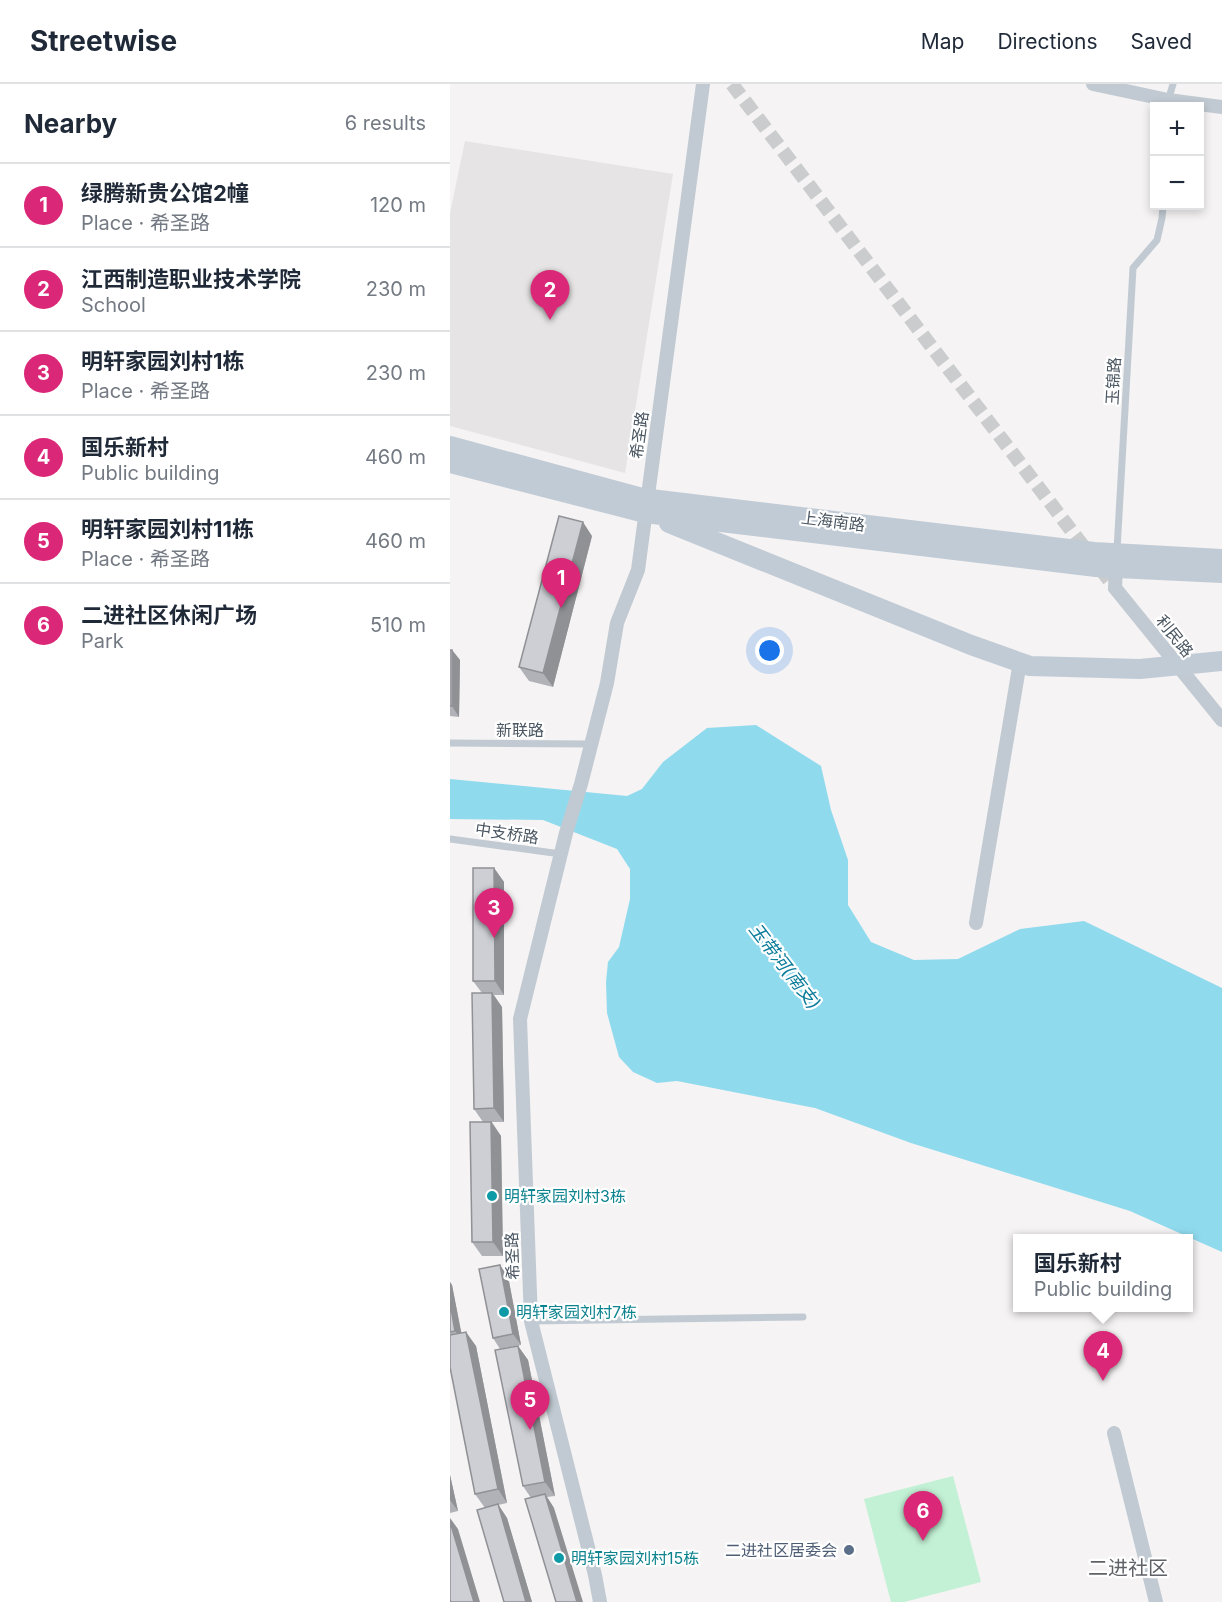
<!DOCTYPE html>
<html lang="en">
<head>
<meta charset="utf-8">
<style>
  body { margin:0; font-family:Inter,"Noto Sans SC",sans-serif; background:#f2f2f3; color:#1f2937 }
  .controls { position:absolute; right:18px; top:18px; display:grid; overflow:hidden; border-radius:0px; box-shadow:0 3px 9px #0003 }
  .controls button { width:54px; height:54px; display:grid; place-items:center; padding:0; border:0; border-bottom:2px solid #e0e1e3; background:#fff; color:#1f2937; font:30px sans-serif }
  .you { position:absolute; left:320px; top:567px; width:21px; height:21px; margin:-15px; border:4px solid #fff; border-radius:50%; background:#1a73e8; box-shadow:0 0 0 9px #1a73e833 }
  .badge { display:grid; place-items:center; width:39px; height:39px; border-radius:50%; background:#db2777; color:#fff; font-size:20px; font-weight:700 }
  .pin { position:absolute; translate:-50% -50px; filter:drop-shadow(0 2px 3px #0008) }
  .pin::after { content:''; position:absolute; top:32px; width:21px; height:18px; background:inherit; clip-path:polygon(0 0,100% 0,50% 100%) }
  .popup { position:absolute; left:563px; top:1150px; width:180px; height:78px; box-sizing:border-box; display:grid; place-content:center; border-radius:0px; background:#fff; filter:drop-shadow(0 2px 4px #0005); font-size:20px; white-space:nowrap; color:#747a83 }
  .popup b { font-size:22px; color:#1f2937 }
  .popup::after { content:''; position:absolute; left:50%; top:100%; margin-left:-12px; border:12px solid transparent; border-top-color:#fff }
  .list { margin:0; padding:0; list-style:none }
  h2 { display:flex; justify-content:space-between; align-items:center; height:78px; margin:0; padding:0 24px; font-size:26px }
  h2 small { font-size:20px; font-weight:400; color:#747a83 }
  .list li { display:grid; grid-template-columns:39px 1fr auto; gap:18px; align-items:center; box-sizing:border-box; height:84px; padding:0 24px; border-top:2px solid #e0e1e3 }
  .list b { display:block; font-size:22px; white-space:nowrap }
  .list p { margin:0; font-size:20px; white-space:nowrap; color:#747a83 }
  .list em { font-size:20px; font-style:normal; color:#747a83 }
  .map { position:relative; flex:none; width:772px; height:1518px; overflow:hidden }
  header { display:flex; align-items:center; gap:36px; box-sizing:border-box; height:84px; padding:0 30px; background:#fff; border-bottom:2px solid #e0e1e3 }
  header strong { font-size:28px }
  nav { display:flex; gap:33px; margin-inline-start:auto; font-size:21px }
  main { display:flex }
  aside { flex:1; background:#fff }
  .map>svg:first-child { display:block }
  .education { fill:#e6e4e5 }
  .green { fill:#c3f1d5 }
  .water { fill:#90daee }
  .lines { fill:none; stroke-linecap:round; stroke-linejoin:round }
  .street-tunnel { stroke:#caccce; stroke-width:14; stroke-dasharray:14 7; stroke-linecap:butt }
  .lane { stroke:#c1cad2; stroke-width:7 }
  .street { stroke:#c1cad2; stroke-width:14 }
  .secondary { stroke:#c1cbd6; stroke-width:20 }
  .wall { fill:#b0b2b7 }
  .shaded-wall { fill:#909195 }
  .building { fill:#cdcfd5; stroke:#909195; stroke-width:1.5 }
  .culture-dot { fill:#0f9aa8; stroke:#fff; stroke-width:2 }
  .service-dot { fill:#5c6f8a; stroke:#fff; stroke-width:2 }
  .labels { text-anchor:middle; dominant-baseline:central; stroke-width:4.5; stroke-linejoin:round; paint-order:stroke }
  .street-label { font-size:16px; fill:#4a5661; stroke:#fff }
  .culture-label { font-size:16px; fill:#0d838f; stroke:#fff; text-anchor:start }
  .service-label { font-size:16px; fill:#4e5e75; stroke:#fff; text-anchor:end }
  .water-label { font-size:18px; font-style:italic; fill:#0c7c9b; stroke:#fff }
  .quarter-label { font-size:20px; fill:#5f6368; stroke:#fff }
</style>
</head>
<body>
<header>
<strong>Streetwise</strong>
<nav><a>Map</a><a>Directions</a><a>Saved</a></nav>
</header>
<main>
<aside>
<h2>Nearby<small>6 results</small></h2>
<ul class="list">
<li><span class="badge">1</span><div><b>绿腾新贵公馆2幢</b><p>Place · 希圣路</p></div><em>120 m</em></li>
<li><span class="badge">2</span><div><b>江西制造职业技术学院</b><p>School</p></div><em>230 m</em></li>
<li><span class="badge">3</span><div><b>明轩家园刘村1栋</b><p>Place · 希圣路</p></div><em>230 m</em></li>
<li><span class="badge">4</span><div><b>国乐新村</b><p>Public building</p></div><em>460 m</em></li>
<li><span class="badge">5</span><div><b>明轩家园刘村11栋</b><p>Place · 希圣路</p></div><em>460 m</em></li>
<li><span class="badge">6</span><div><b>二进社区休闲广场</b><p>Park</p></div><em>510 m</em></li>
</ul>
</aside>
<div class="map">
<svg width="772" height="1518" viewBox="0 0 772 1518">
  <rect width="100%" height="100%" fill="#f5f3f3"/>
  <path class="education" d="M15,57L223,90L175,389L0,342V129Z"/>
  <path class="green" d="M503,1392L531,1498L454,1518H441L414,1415Z"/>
  <path class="water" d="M306,641L371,682L381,726L398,776V821L421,858L464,876L508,875L570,845L634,837L772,904V1168L680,1127L461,1059L365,1024L227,997L207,999L183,988L169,973L157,929L156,898L158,878L169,863L180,815V785L167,765L93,736L0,735V695L177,712L192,705L213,678L257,644Z"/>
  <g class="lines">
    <path class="street-tunnel" d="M282,0L665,504"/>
    <path class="lane" d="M718,17L723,0
      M667,466L683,184L707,156L712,134L713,122
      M0,659L140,660
      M0,755L111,770
      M81,1237L353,1233"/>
    <path class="street" d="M643,0L718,16L772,23
      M666,484L665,504L772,636
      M526,839L570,578
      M664,1349L706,1518
      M150,1518L145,1491L81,1237L70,935L116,749L131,700L157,599L167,539L188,486L253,0"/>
    <path class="secondary" d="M0,362L192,414L644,468L772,475
      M0,379L195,429L646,483L772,489
      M219,439L521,561L580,582L690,585L772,577"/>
  </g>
  <path class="wall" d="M142,452L103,603L79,597L69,583Z
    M0,566H2L10,576L9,633L0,632Z
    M44,784L54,798V911H44L52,923L54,1038H42L51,1052L53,1172H32L22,1158L33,1038L24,1025L32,909L23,897Z
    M58,1192L71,1261L50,1265L43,1254Z
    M0,1198L2,1201L11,1249L26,1262L57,1419L48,1421L57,1434L82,1518H54L35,1424L25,1410L0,1283Z
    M68,1262L78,1276L105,1412L97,1413L104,1424L81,1414L73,1402Z
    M0,1391L8,1427L0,1429Z"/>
  <path class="shaded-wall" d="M133,438L142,452L103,603L93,589Z
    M2,566L10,576L9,633L2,622Z
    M44,784L54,798V911L45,897Z
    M42,909L52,923L54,1038L44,1024Z
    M41,1038L51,1052L53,1172L43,1158Z
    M50,1181L58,1192L71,1261L63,1250Z
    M0,1198L2,1201L13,1257L5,1247L0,1219Z
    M16,1248L26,1262L57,1419L48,1405Z
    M68,1262L78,1276L105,1412L95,1398Z
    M0,1391L8,1427L0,1416Z
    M95,1410L104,1424L133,1518H127Z
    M48,1420L57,1434L82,1518H76Z
    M0,1434L8,1445L30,1518H24L0,1438Z"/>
  <path class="building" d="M109,432L133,438L93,589L69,583Z
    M0,566H2V622H0Z
    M23,784H44L45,897H23Z
    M22,909H42L44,1024L24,1025Z
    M20,1038H41L43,1158H22Z
    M50,1181L63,1250L43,1254L29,1185Z
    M0,1219L5,1247L0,1248Z
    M16,1248L48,1405L25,1410L0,1283V1251Z
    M68,1262L95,1398L73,1402L45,1266Z
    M95,1410L127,1518H106L75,1415Z
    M48,1420L76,1518H54L27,1426Z
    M0,1438L24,1518H1L0,1516Z"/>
  <g class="culture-dot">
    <circle cx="42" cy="1112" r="6"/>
    <circle cx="54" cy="1228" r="6"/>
    <circle cx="109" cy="1474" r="6"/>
  </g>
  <circle class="service-dot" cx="399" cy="1466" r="6"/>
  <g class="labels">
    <g class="street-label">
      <text transform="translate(663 297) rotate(-87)">玉锦路</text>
      <text transform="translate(189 351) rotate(-82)">希圣路</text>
      <text transform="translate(383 437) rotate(7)">上海南路</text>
      <text transform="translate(725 552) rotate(51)">利民路</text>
      <text x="70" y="646">新联路</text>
      <text transform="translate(57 749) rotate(8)">中支桥路</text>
      <text transform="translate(62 1172) rotate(-92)">希圣路</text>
    </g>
    <g class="culture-label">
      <text x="54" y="1112">明轩家园刘村3栋</text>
      <text x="66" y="1228">明轩家园刘村7栋</text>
      <text x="121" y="1474">明轩家园刘村15栋</text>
    </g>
    <g class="service-label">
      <text x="387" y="1466">二进社区居委会</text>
    </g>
    <g class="water-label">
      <text transform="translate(335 882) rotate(52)">玉带河(南支)</text>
    </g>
    <g class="quarter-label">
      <text x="678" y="1484">二进社区</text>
    </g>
  </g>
</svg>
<div class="controls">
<button>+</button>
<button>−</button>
</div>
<div class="you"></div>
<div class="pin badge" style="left:111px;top:524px">1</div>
<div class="pin badge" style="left:100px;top:236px">2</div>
<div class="pin badge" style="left:44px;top:854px">3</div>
<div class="pin badge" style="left:653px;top:1297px">4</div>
<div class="popup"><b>国乐新村</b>Public building</div>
<div class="pin badge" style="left:80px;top:1346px">5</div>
<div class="pin badge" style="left:473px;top:1457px">6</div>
</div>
</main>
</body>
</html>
